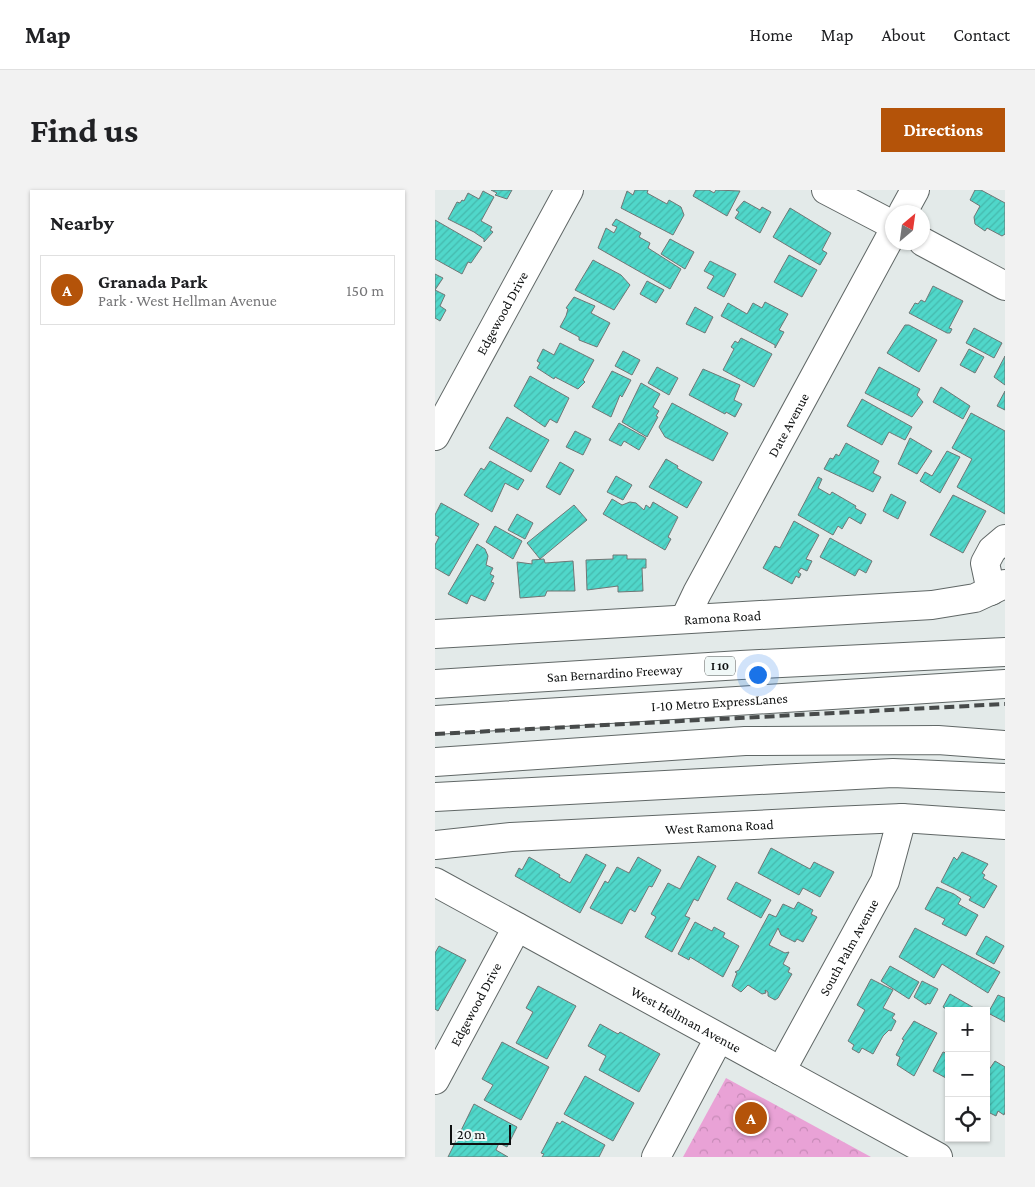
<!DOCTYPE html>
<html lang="en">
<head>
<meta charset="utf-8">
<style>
  body { margin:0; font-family:"Crimson Pro",serif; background:#f2f2f2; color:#202124 }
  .controls { position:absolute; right:15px; bottom:15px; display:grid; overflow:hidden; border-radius:0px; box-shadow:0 1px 4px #0004 }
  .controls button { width:45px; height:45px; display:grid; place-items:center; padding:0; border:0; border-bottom:1px solid #e0e0e0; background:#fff; color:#202124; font:25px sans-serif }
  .compass { position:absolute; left:450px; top:15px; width:45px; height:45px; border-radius:50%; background:#fff; box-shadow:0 1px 4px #0004; rotate:29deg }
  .scale { position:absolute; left:15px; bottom:12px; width:61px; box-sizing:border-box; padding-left:5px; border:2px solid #0e1010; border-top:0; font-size:14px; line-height:18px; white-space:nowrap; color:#0e1010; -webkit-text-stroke:4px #f0f8f7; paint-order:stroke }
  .you { position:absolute; left:322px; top:484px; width:18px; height:18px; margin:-12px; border:4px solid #fff; border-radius:50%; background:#1a73e8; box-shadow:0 0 0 8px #1a73e833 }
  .badge { display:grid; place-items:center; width:32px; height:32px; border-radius:50%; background:#b45309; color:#fff; font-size:16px; font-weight:700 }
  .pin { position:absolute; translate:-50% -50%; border:2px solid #fff; box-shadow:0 1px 5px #0006 }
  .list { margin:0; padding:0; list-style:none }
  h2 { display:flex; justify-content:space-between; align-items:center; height:65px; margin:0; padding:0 20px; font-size:21px }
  h2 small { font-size:16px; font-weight:400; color:#757577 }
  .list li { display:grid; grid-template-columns:32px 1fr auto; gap:15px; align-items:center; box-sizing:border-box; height:70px; margin:0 10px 10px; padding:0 10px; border:1px solid #e0e0e0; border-radius:0px }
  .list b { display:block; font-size:19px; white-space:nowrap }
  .list p { margin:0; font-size:16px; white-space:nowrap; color:#757577 }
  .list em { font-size:16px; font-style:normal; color:#757577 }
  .icon { flex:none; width:28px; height:28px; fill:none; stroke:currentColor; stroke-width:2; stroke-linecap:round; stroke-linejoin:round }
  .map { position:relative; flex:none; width:570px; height:967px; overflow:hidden; border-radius:0px }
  header { display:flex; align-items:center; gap:30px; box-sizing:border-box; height:70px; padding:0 25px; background:#fff; border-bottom:1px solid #e0e0e0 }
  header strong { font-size:24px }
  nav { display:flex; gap:28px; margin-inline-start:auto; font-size:18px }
  .intro { display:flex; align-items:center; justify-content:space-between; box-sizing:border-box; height:120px; padding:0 30px }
  h1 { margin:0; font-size:35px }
  .button { padding:12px 22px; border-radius:0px; background:#b45309; color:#fff; font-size:18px; font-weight:700 }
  main { display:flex; gap:30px; padding:0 30px }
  aside { flex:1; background:#fff; border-radius:0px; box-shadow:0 1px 4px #0004 }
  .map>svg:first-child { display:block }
  .park { fill:url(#park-crowns) }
  .building { fill:url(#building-hatch); stroke:#707675 }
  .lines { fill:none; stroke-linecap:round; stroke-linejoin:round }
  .minor-casing { stroke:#606766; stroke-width:30 }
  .highway-casing { stroke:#606766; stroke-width:30 }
  .minor { stroke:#fff; stroke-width:28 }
  .highway { stroke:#fff; stroke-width:28 }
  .rail { stroke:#474a4a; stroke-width:4; stroke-dasharray:10 5; stroke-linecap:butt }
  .labels { text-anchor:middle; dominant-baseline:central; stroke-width:5; stroke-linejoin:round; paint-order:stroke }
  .shield { fill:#f0f8f7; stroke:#525655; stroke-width:1 }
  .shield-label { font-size:12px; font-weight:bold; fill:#0e1010 }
  .street-label { font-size:14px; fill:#0e1010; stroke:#f0f8f7 }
</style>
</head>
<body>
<header>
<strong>Map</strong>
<nav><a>Home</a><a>Map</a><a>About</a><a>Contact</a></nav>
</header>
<div class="intro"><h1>Find us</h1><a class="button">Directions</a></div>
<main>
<aside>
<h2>Nearby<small></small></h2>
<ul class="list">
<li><span class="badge">A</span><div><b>Granada Park</b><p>Park · West Hellman Avenue</p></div><em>150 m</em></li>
</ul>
</aside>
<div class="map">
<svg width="570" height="967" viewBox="0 0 570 967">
  <defs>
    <pattern id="park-crowns" width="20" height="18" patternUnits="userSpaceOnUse" patternTransform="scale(1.25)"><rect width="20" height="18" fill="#e9a2d6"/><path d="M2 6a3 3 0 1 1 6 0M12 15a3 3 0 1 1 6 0" fill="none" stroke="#c78ab7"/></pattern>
    <pattern id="building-hatch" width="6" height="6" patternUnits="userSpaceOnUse" patternTransform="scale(1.25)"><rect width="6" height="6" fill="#50d7ca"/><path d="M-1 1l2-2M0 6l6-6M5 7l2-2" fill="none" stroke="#45b8ac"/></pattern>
  </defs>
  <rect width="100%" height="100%" fill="#e3eae9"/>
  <path class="park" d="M291,888L436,967H248Z"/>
  <path class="building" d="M56,0H77L72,9L60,5L62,3Z
    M200,0H213L212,3L232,14L234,10L246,17L249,25L238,45L186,18L192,1L198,5Z
    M261,0H274L279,3L281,0L305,1L292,26L258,6Z
    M540,0H546L570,13V44L567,46L552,38L550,41L540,34L539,27L545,16L535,10Z
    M48,1L59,7L46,31L57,37L55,40L58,42L49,52V49L39,42L13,29L22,12L25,13L27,10L29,11L33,3L44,9Z
    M309,11L325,20L327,17L336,22L325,43L300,28L304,22L301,20Z
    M355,18L396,43L387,60L392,63L385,75L338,47Z
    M181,29L206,43L204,47L215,53L213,58L246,79L235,99L163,58L171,38L179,43L182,37L177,35Z
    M0,30L47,57L36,73L33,72L27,84L0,69Z
    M235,49L259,62L250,79L226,64Z
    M354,65L382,80L367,107L339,92Z
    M158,70L186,85L195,95L179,120L140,100Z
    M275,71L301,84L289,107L272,98L279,86L269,81Z
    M0,84L8,88L0,100L10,105L5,116L11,120L5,131L0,128Z
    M212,91L229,100L221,113L205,104Z
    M498,96L528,111L514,138L517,139L515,143H512L474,123L480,113L483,114L486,110L490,112Z
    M139,107L160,116L156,123L175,133L162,157L144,150V147L125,137L131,126L133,119L131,118Z
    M330,112L353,124L344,140L349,142L340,158V155L286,126L293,113L312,124L318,113L327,118Z
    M260,117L278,127L270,143L251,134Z
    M470,135H474L502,150L484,182L452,163Z
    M539,138L567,153L559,168L531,153Z
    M306,148L337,164L319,197L288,180L299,159L296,157L300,151L303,153Z
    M125,153L159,170L148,190L150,192L143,199L120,187L119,189L102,178L105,173L102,171L108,159L119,165Z
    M534,159L549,167L540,183L525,175Z
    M188,161L205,170L197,185L180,176Z
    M570,166V195L559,187Z
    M222,177L243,188L234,205L213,193Z
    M444,177L485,199L482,205L488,212L477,227L430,203Z
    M268,179L305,195L299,210L307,214L300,227L291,222L290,224L254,205Z
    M177,181L196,190L187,207L185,205L176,227L157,217Z
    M95,186L134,208L122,233L115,229L110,237L79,216Z
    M206,193L225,204L218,217L224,221L221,226L223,227L212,247L187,232Z
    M506,197L535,216L528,229L498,212Z
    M570,201V220L562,216Z
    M427,209L477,237L470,250L454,242L447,255L412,236Z
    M237,213L293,243L278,271L230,247L224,237Z
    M536,223L570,241V324L522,297L537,269L517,258Z
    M72,227L114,250L96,282L54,258Z
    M184,233L211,248L204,260L189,251L186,256L174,250Z
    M140,241L156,249L148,265L131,257Z
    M475,248L497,261L482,284L463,274Z
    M411,253L444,271L438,283L446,287L438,302L389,279L395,268L398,269L401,264L404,266Z
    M512,261L525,267L505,303L485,291L490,282L497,286Z
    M231,269L243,276L242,278L267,292L252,318L214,297Z
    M55,271L89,290L83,300L70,293L57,322L29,305L46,278L49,280Z
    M125,272L139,280L125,305L111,297Z
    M181,286L197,295L188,310L172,302Z
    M383,287L387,289L383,298L395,305L397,302L421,316L420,318L431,324L426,334L414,327L407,339L403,336L398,345L363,325Z
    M456,304L471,312L463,329L448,321Z
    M518,305L551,321L528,363L495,345Z
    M177,309L187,315L195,312L201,313L209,320L211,315L215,318L218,312L243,327L233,347L236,349L230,360L168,324Z
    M6,313L44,334L14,386L0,378V355L4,347L0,345V325Z
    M139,315L152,330L105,369L92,353Z
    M82,324L98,333L90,349L73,340Z
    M359,331L384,345L371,369L377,371L372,381L366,378L363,382L366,384L364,388L361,386L357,394L328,378L340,356L345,358Z
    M60,336L87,351L78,369L51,352Z
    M395,348L437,371L431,383L424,379L420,386L385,367Z
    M42,354L50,359L53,366L51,375L58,378L55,384L59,386L56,392L59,393L50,411L36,405L32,414L13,404Z
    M178,365H192V369H211V378H207L208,401L183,402V396L152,400L151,370L178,369Z
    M109,369L110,373L138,371L140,401H112L110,406L85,408L82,372L97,374V370Z
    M336,658L375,679L379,672L399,682L385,707L368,698L364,705L323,683Z
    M527,662L553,674L547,683L550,685L548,688L562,696L549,718L534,710L536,707L506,692L519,667L522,670Z
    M151,664L171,675L145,723L80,686L84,678L87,680L94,667L125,685L124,687L135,693Z
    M263,666L281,676L263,711L259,709L250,726L255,728L237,762L210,747L221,727L216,724L233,693L245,699Z
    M203,667L226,680L217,697L214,696L200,722L195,719L187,734L155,718L170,691L173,693L182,677L194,683Z
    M301,692L336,710L326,728L292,709Z
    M502,697L519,704L526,709L523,714L543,725L531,746L507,734L510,729L490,719Z
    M363,712L378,720L376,724L382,727L368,752L362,749L360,752L346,745L343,738L334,755L350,763L354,762L348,774L355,778L353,782L357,784L343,808L340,810L333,806V802L330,800L331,803L327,804L313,795L306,802L297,796L302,783L300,782L304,780L334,724L341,727L348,714L359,719Z
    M260,732L277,741L279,737L290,743L288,747L304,756L288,787L255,767L254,770L243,764Z
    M480,738L565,782L553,803L507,774L499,788L464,767Z
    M551,746L569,756L559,774L541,764Z
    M4,756L31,770L3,821L0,819V763Z
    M455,776L484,792L474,809L446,791Z
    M436,789L458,800L448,818L460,824L457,828L461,831L456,841L454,840L448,846L438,864L427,858L424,863L417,859L419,855L413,851L430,820L422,815Z
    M487,791L503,799L495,814L492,813L491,815L479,807Z
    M103,796L141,816L112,869L81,853L98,822L91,818Z
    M515,804L541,819L540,821H514L508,817Z
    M563,805L570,808V832L553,823Z
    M479,831L502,843L479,886L462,875L465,867L461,865L469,850L467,849Z
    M165,834L183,844L185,842L225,864L204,902L164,880L171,866L153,856Z
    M67,852L114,877L86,930L49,910L58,895L47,889Z
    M514,852V892L511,888L498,881L508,862L511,863Z
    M560,871L570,877V922L569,925L563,921L561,926L551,921V884Z
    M150,886L199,913L178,951L129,924Z
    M39,914L82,937L72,957L64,953L61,960L73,967H13Z
    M127,931L170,955L164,967H107L109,964L106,963L117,942L122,932L125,934Z"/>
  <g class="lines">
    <g class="minor-casing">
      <g id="minor">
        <path d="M391,0L458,35"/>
        <path d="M468,22L480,0"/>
        <path d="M488,52L570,96"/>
        <path id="s1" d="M0,246L134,0"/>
        <path d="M556,401L550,373L557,360L570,349"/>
        <path id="s2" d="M250,428L262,403L458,42"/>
        <path id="s3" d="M0,444L497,415L540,408L570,394"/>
        <path id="s4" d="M0,655L76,647L398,631L467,628L570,635"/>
        <path id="s5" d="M0,692L503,967"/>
        <path id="s6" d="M346,881L450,691L467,628"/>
        <path id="s7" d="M0,890L82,737"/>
        <path d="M221,967L284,848"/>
      </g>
    </g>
    <g class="highway-casing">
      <g id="highway">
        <path id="s8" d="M0,494L306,475L570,462"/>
        <path id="s9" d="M0,530L570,494"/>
        <path d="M0,572L310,551L503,550L570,555"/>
        <path d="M0,607L458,583L570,588"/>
      </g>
    </g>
    <use href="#minor" class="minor"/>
    <use href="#highway" class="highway"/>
    <path class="rail" d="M0,544L570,514"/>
  </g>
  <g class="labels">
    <rect class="shield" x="270" y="466.5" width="30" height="19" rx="4"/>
    <g class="shield-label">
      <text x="285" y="476">I 10</text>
    </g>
    <g class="street-label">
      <text stroke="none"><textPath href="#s1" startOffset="140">Edgewood Drive</textPath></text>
      <text stroke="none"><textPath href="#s2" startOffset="219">Date Avenue</textPath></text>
      <text stroke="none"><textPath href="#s3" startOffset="288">Ramona Road</textPath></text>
      <text stroke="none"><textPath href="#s8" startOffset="180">San Bernardino Freeway</textPath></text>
      <text stroke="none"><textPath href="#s9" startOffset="285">I-10 Metro ExpressLanes</textPath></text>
      <text stroke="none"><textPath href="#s4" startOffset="285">West Ramona Road</textPath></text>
      <text stroke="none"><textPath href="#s6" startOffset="141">South Palm Avenue</textPath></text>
      <text stroke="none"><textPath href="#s7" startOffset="86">Edgewood Drive</textPath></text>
      <text stroke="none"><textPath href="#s5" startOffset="286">West Hellman Avenue</textPath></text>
    </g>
  </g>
</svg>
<div class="controls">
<button>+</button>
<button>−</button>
<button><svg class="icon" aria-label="locate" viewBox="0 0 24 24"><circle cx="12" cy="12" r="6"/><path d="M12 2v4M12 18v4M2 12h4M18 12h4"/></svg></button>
</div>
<svg class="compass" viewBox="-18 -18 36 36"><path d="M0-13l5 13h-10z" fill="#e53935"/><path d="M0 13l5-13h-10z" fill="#757577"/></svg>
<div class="scale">20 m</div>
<div class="you"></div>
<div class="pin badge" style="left:316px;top:928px">A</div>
</div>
</main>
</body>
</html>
